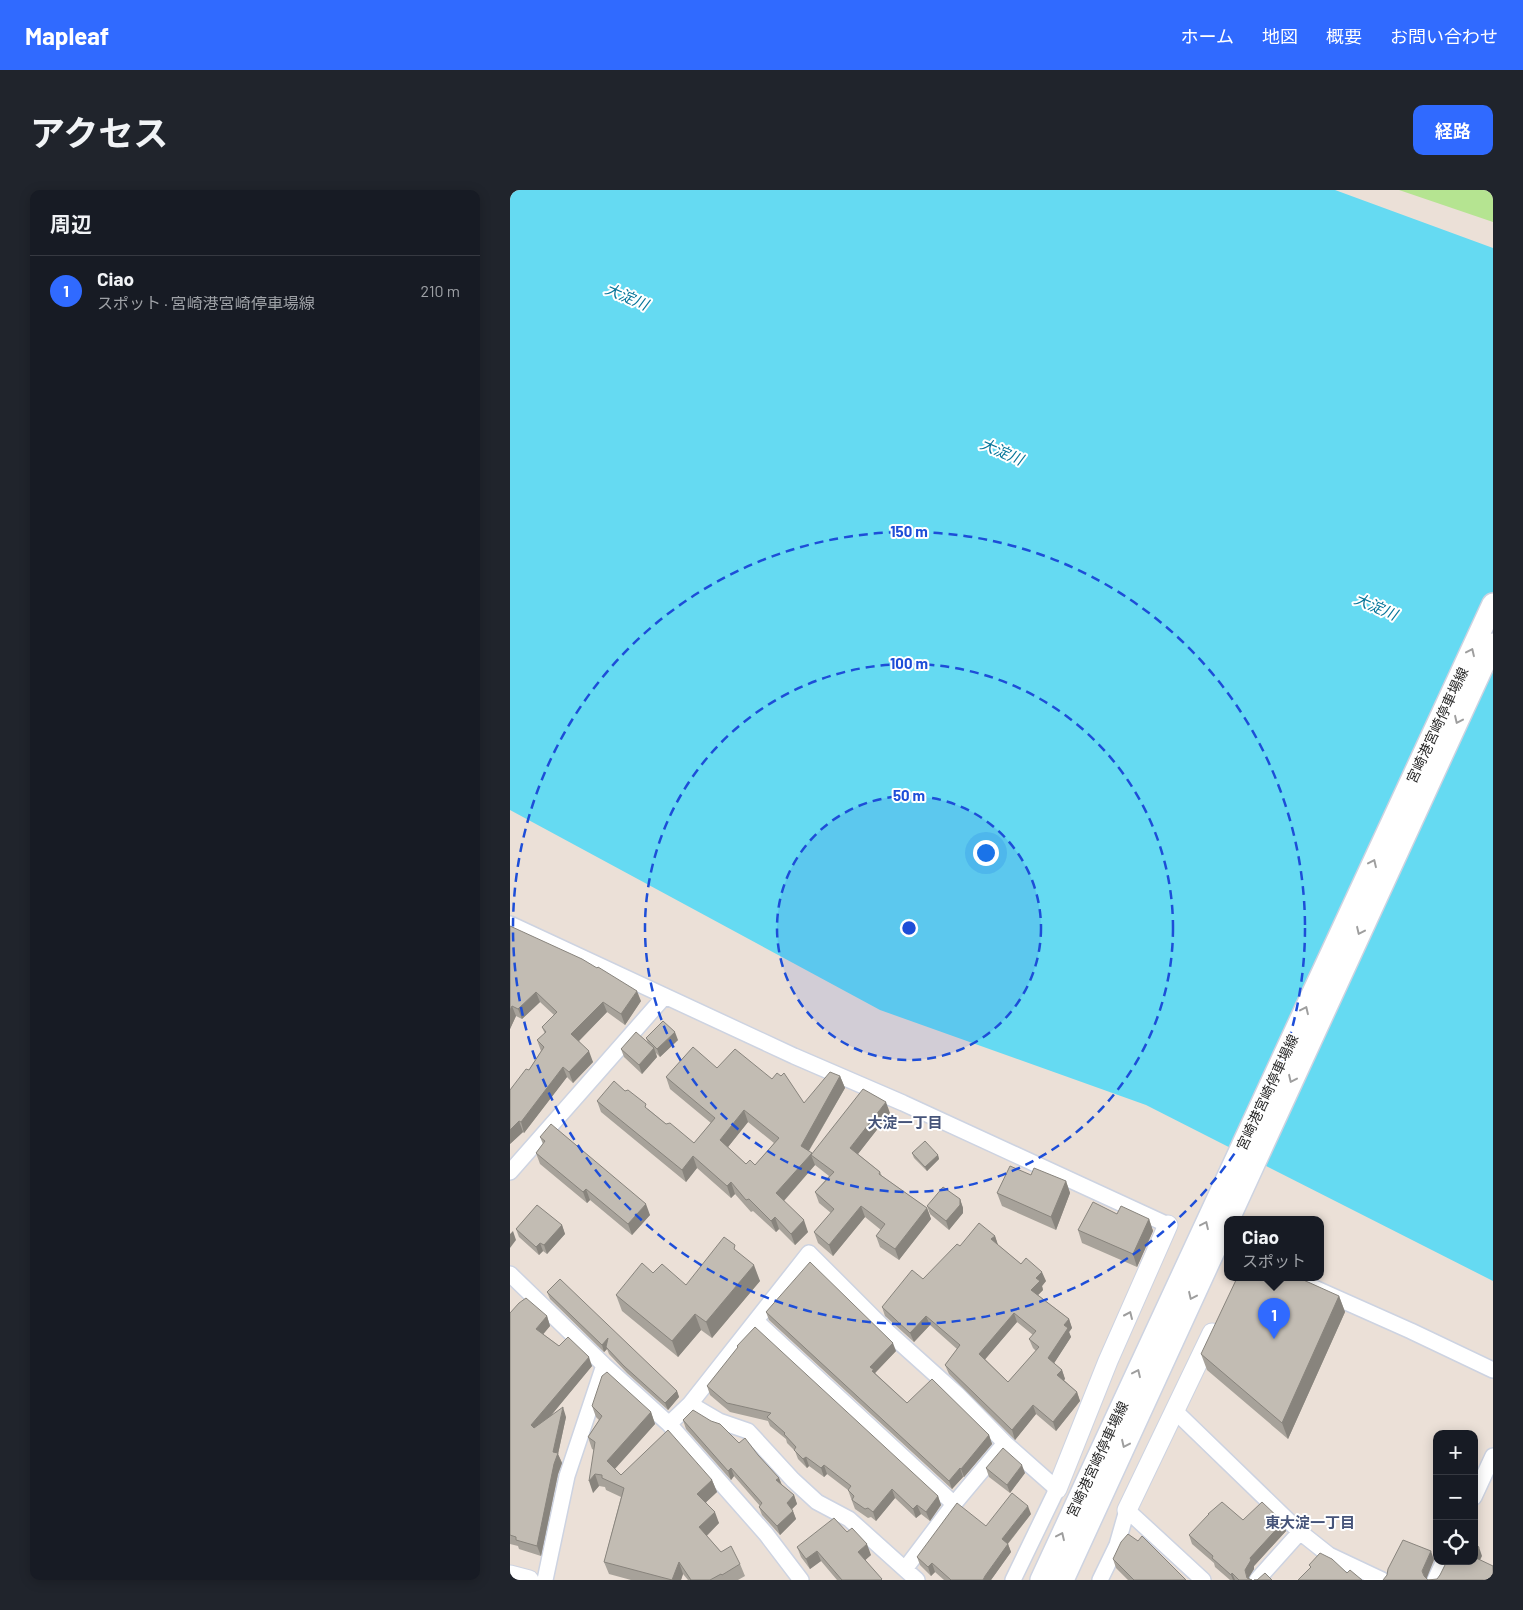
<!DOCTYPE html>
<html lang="ja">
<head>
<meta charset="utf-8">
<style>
  body { margin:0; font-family:Barlow,"Noto Sans JP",sans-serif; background:#20242c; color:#f1f3f6 }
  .controls { position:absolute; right:15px; bottom:15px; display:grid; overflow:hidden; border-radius:10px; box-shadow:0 2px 12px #0003 }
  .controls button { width:45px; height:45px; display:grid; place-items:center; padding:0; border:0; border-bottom:1px solid #363941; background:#171b24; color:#f1f3f6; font:25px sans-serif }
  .you { position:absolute; left:475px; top:662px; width:18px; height:18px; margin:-12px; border:4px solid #fff; border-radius:50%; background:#1a73e8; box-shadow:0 0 0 8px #1a73e833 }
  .badge { display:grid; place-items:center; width:32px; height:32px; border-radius:50%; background:#306aff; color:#fff; font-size:16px; font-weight:700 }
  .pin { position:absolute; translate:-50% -41px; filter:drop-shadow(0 1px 2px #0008) }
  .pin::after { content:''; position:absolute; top:26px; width:18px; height:15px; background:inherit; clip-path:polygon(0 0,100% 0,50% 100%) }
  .popup { position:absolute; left:714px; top:1026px; width:100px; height:65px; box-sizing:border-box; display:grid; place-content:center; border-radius:10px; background:#171b24; filter:drop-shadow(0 1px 4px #0005); font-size:16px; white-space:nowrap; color:#9ea1a6 }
  .popup b { font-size:19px; color:#f1f3f6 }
  .popup::after { content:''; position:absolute; left:50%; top:100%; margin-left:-10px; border:10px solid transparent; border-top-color:#171b24 }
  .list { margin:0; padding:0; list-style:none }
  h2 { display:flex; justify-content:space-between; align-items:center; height:65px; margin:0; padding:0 20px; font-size:21px }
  h2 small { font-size:16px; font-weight:400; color:#9ea1a6 }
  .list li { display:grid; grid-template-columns:32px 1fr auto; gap:15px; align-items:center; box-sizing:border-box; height:70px; padding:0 20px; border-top:1px solid #363941 }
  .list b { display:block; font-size:19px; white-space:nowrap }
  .list p { margin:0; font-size:16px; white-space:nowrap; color:#9ea1a6 }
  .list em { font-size:16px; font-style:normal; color:#9ea1a6 }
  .icon { flex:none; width:28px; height:28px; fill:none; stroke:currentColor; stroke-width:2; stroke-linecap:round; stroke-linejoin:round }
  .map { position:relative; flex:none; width:983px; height:1390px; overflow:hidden; border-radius:10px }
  header { display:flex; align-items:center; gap:30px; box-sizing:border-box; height:70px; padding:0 25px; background:#306aff; color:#fff }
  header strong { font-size:24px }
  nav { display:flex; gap:28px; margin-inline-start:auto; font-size:18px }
  .intro { display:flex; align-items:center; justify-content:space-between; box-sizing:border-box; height:120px; padding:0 30px }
  h1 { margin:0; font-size:35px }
  .button { padding:12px 22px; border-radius:10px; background:#306aff; color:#fff; font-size:18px; font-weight:700 }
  main { display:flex; gap:30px; padding:0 30px }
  aside { flex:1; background:#171b24; border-radius:10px; box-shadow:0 2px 12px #0003 }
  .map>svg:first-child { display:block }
  .green { fill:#b5e491 }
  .water { fill:#65daf2 }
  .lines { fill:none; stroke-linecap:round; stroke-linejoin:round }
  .minor-casing { stroke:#cdd3e1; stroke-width:18 }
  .tertiary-casing { stroke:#cdd3e1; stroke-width:21 }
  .secondary-casing { stroke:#cdd3e1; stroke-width:24 }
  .minor { stroke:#fff; stroke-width:15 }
  .tertiary { stroke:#fff; stroke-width:19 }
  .secondary { stroke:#fff; stroke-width:21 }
  .wall { fill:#a7a29a; fill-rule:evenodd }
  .shaded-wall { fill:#88847d }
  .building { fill:#c2bcb3; stroke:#88847d; fill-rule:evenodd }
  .oneway { stroke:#9e9e9e }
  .ring { fill:none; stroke:#1d4ed8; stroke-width:2.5; stroke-dasharray:9 6 }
  .labels { text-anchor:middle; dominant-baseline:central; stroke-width:4; stroke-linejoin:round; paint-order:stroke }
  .street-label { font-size:14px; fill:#272727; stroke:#fff }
  .water-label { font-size:15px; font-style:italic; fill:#08769a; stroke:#fff }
  .neighbourhood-label { font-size:15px; font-weight:bold; fill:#465479; stroke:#fff }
  .centre { fill:#1d4ed8; stroke:#fff; stroke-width:2.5 }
  .ring-label { font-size:15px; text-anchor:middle; font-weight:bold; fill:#1d4ed8; stroke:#fff; stroke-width:4; stroke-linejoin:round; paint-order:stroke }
</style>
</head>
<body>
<header>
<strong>Mapleaf</strong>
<nav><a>ホーム</a><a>地図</a><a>概要</a><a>お問い合わせ</a></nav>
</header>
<div class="intro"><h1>アクセス</h1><a class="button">経路</a></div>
<main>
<aside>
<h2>周辺<small></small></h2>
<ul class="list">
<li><span class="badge">1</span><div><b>Ciao</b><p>スポット · 宮崎港宮崎停車場線</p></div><em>210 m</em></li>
</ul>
</aside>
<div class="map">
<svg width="983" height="1390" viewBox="0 0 983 1390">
  <rect width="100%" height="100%" fill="#ebe0d7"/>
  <path class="green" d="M889,0H983V32Z"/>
  <path class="water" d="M0,0H825L983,58V1091L636,915L370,820L0,620Z"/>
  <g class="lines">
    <g class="minor-casing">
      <path id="minor" d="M0,734L284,866L393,913L658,1035
        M0,982L155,806
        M0,1084L94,1175L159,1234L256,1344L291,1390
        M782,1088L901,1141L983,1180
        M246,1131L444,1314
        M180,1214L209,1231L238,1241L283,1290L307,1312L339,1329L407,1390
        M665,1221L790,1342L819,1365L872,1390
        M159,1234L180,1214L299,1063L378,1142L447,1204L495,1253L547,1299L503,1390
        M964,1307L983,1266
        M395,1379L444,1314L495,1253
        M35,1390L57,1286L94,1175
        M590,1390L607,1355L617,1320L693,1390
        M747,1390L790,1342
        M925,1390L934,1371"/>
    </g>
    <g class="tertiary-casing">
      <path id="tertiary" d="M547,1299L598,1171L658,1035
        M617,1320L702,1143
        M0,1385L19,1390"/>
    </g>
    <g class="secondary-casing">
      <path id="secondary" d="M531,1390L983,414
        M553,1390L983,454"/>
    </g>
    <use href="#minor" class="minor"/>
    <use href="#tertiary" class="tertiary"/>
    <use href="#secondary" class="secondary"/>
  </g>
  <path class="wall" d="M0,736L131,811L115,835L97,822L69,851L83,872L63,893L57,887L14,943L13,942L0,954L19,880L31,861L27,850L35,844L32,837L44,825L30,812L12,829L6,826L0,839Z
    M136,848L168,850L150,867L146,863L147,867L132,884L114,867L111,859L138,853Z
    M207,878L262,889L294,913L330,886L335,898L299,961L302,964L380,923L348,964L370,982L372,986L417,1018L421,1029L389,1070L370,1057L366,1046L371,1040L355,1027L323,1066L308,1053L304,1042L321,1023L309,1013L305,1002L319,986L305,975L274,1011L298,1042L285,1055L269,1039L266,1042L243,1021L241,1022L225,1004L221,1008L187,978L176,992L91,922L87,911L138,919L156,934L184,953L201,933L160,899L156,887ZM238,932L264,953L245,975L236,974L218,957Z
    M30,947L140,1025L122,1045L80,1010L77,1013L30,974L26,963L33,954Z
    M402,963L428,965L429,969L417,981L404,968Z
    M521,985L556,991L560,1003L546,1040L492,1016L487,1003Z
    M450,1009L453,1018V1023L439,1040L420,1024L417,1016Z
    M607,1024L639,1029L643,1041L627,1077L572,1053L568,1040Z
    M52,1035L55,1044L37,1064L33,1061L29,1065L9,1047L6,1039Z
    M485,1046L488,1055L511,1074L536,1091L532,1096L533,1100L528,1105L559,1129L562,1138L559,1142L561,1147L544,1173L552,1180L555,1189L554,1190L567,1202L570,1211L546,1241L526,1224L505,1250L439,1184L435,1175L447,1159L420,1135L404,1152L375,1126L372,1117L413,1089L450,1056ZM507,1132L523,1145L519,1149L523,1158L526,1161L498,1192L475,1169Z
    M228,1062L250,1091L202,1148L191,1140L168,1167L112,1121L106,1105L143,1083L176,1095Z
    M37,1102L167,1201L169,1207L158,1220L117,1183L99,1164L97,1159L94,1162L40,1109Z
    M829,1106L835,1122L778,1249L697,1180L691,1164Z
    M256,1122L386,1161L365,1183L397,1213L479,1245L482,1254L454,1287H453L442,1299L259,1130Z
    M0,1123L37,1126L40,1136L33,1144L49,1156L82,1176L40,1226L56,1227L48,1264L52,1273L48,1284L31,1366L9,1359L8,1356L0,1354Z
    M227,1156L428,1306L431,1315L420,1331L411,1324L406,1328L385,1308L366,1331L361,1327L358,1328L345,1319L338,1300L317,1284L314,1287L299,1276L297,1278L288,1269L285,1261L277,1253L276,1249L260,1236L258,1231L220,1222L200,1205L197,1196L228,1158Z
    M82,1216L141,1222L145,1234L105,1279L111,1285L202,1290L207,1302L196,1312L209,1333L197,1346L211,1362L230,1374L235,1386L228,1390H178L173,1384L171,1390H121L99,1384L94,1372L111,1307L96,1300L95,1297L89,1296L83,1303L84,1260L82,1259L78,1247L89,1230L86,1227Z
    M173,1230L229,1253L248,1265L269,1288L272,1295L284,1305L287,1314L282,1319L286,1329L270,1345L252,1325L249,1317L250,1316L224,1286L221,1290L176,1239Z
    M476,1278L515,1283L500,1303L479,1287Z
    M521,1324L498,1354L501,1362L481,1390H434L425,1382L421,1386L410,1375L407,1367L476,1336Z
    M733,1330L773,1332L776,1341L744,1376V1379L738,1388L742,1390H720L705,1377L704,1373L682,1354L679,1345Z
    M337,1342L361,1365L355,1370L372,1390H327L311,1371L300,1379L291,1367L287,1357Z
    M603,1369L673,1387L676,1390H618L606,1378Z"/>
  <path class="shaded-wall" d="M127,801L131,811L115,835L111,824Z
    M26,802L30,812L12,829L8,819Z
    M93,812L97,822L65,855L61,844Z
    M2,816L6,826L0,839V820Z
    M165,842L168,850L150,867L147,859Z
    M144,858L147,867L132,884L129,875Z
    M79,861L83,872L63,893L59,882Z
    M53,877L57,887L14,943L11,932Z
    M330,886L335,898L295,967L291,956Z
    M376,912L380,923L344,969L340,958Z
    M234,920L238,932L214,962L210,950Z
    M9,931L13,942L0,954V940Z
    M302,963L303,966L301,965L305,975L270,1015L266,1003Z
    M428,965L429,969L417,981L415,977Z
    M183,966L187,978L176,992L172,980Z
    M556,991L560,1003L546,1040L541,1027Z
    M221,992L225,1004L221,1008L217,996Z
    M76,999L80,1010L77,1013L73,1002Z
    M450,1009L453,1018V1023L439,1040L436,1031Z
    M136,1014L140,1025L122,1045L118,1034Z
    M351,1016L355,1027L323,1066L319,1055Z
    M417,1018L421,1029L389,1070L385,1059Z
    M265,1027L269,1039L266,1042L261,1031Z
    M639,1029L643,1041L627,1077L623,1064Z
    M294,1030L298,1042L285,1055L281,1044Z
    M52,1035L55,1044L37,1064L34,1055Z
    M3,1041L6,1050L0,1058V1044Z
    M485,1046L488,1055L481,1049Z
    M30,1053L33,1061L29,1065L26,1057Z
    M244,1075L250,1091L202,1148L196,1132Z
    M532,1082L536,1091L532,1096L533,1100L524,1109L521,1100L526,1088Z
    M829,1106L835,1122L778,1249L772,1233Z
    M504,1123L507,1132L472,1173L469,1164Z
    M185,1124L191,1140L168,1167L162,1151Z
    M37,1126L40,1136L30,1148L26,1139Z
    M416,1126L420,1135L404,1152L400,1143Z
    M559,1129L562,1138L559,1142L561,1147L541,1178L538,1168L554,1135Z
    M98,1148L96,1157L97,1159L94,1162L92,1155Z
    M383,1153L386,1161L365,1183L367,1188L360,1177Z
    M79,1167L82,1176L25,1245L21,1235Z
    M552,1180L555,1189L550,1194L547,1185Z
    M167,1201L169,1207L158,1220L155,1213Z
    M567,1202L570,1211L546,1241L543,1232Z
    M523,1215L526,1224L505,1250L502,1240Z
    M53,1217L56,1227L48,1264L52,1273L48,1284L31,1366L27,1356L43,1262Z
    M141,1222L145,1234L101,1283L97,1271Z
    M479,1245L482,1254L454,1287L451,1279Z
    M296,1267L299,1276L297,1278L293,1269Z
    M314,1275L317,1284L314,1287L311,1278Z
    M512,1275L515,1283L500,1303L497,1295Z
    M221,1278L224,1286L221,1290L218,1281Z
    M450,1278L453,1287L442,1299L439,1291Z
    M85,1284L89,1296L83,1303L79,1291Z
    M269,1288L272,1296L266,1290Z
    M202,1290L207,1302L192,1316L187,1304Z
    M382,1299L385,1308L366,1331L363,1322Z
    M284,1305L287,1314L280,1321L277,1313Z
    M428,1306L431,1315L420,1331L416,1322Z
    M407,1315L411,1324L406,1328L403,1319Z
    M518,1316L521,1324L495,1357L492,1349Z
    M283,1321L286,1329L270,1345L267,1336Z
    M205,1322L209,1333L193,1349L189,1337Z
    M773,1332L776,1341L744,1376V1379L738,1389L735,1380L740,1368Z
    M357,1354L361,1365L352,1373L348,1362Z
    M498,1354L501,1362L481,1390H473L475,1386Z
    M969,1357L972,1366L967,1376L964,1369V1366Z
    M307,1361L311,1371L300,1379L296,1369Z
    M921,1361L924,1370L916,1390L912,1381Z
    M169,1372L173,1384L171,1390H162Z
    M422,1373L425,1382L421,1386L418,1377Z
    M722,1383L725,1390H723L721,1385Z"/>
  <path class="building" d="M0,736L72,769L87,778L88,777L127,801L111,824L93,812L61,844L79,861L59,882L53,877L11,932L9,931L0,940V900L16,879L19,880L34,857L27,850L36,842L32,837L47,822L26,802L8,819L2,816L0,820Z
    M153,831L165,842L147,859L136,848Z
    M126,842L144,858L129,875L111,859Z
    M183,857L207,878L225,859L262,889L267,883L271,886L274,883L294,913L320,882L330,886L291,956L302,963L266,1003L294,1030L281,1044L265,1027L261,1031L239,1009L236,1010L221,992L217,996L183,966L172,980L87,911L104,891L115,901L118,900L136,914L135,917L156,934L160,933L184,953L205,928L156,887ZM234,920L269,948L245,975L240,970L236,974L210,950Z
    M353,899L376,912L340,958L370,982L369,984L417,1018L385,1059L366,1046L375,1034L351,1016L319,1055L304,1042L324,1019L305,1002L324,982L301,965Z
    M41,934L136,1014L118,1034L76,999L73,1002L26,963L35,951L30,947Z
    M415,951L428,965L415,977L402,963Z
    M500,976L521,985L524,978L556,991L541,1027L487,1003Z
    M433,997L450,1009V1015L436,1031L417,1016Z
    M583,1012L607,1024L611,1016L639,1029L623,1064L568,1040Z
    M27,1015L52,1035L34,1055L30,1053L26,1057L6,1039Z
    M469,1033L485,1046L481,1049L511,1074L516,1068L532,1082L526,1088L530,1091L521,1100L559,1129L554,1135L558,1138L538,1168L552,1180L547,1185L567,1202L543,1232L523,1215L502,1240L435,1175L450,1155L416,1126L400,1143L372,1117L402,1080L413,1089L447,1054L450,1056ZM504,1123L526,1141L519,1149L529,1157L498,1192L469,1164Z
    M214,1047L225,1055L224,1059L244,1075L196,1132L185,1124L162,1151L106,1105L132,1073L143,1083L152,1074L176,1095Z
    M300,1072L383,1153L360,1177L364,1180L362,1181L397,1213L422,1189L479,1245L451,1279L450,1278L439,1291L256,1122Z
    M727,1088H789L829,1106L772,1233L691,1164Z
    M50,1089L167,1201L155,1213L114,1176L96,1157L98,1148L92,1155L37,1102Z
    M16,1108L37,1126L26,1139L49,1156L58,1147L79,1167L21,1235L24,1238L53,1217L43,1262L48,1263L44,1274L27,1356L6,1350V1347L0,1345V1123L9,1113Z
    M245,1137L428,1306L416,1322L407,1315L403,1319L382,1299L363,1322L358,1318L355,1319L342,1310L344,1306L338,1300L341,1296L314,1275L311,1278L296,1267L293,1269L284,1260L286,1257L274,1244L275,1243L257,1227L261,1223L217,1213L197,1196L228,1157L227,1156Z
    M97,1182L141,1222L97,1271L111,1285L158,1240L202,1290L187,1304L205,1322L189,1337L211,1362L221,1356L230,1374L212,1385L211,1384L200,1390H181L169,1372L162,1390L94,1372L114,1298L92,1288V1285L85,1284L79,1291L85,1252L78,1247L92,1226L82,1216L92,1186Z
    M183,1220L201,1231L210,1234L229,1253L235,1248L248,1265L269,1288L266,1290L284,1305L277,1313L283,1321L267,1336L249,1317L252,1313L221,1278L218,1281L173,1230Z
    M493,1258L512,1275L497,1295L476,1278Z
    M502,1303L518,1316L492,1349L498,1354L475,1386L473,1390H441L422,1373L418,1377L407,1367L447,1313L476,1336Z
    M712,1312L733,1330L752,1312L773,1332L740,1368L741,1370L735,1380L737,1388L742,1390H729L722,1383L721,1385L702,1368L703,1366L679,1345L699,1324H698Z
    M324,1328L337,1342L342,1338L357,1354L348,1362L372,1389L371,1390H332L307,1361L296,1369L287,1357Z
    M618,1344L628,1351L632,1346L676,1390H624L603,1369L611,1352Z
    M893,1350L921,1361L912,1381L914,1386L918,1390L927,1389L930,1385L937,1371H964V1367L983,1376V1390H873L877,1385L878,1379Z
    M964,1354L969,1357L964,1366Z
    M810,1363L822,1369L837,1383L840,1380L852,1390H788L801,1377L799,1375Z
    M755,1383L762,1390H744H747Z"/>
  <defs><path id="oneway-chevron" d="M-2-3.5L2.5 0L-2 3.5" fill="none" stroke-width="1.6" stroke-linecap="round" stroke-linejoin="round" transform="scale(1.25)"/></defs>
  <g class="oneway">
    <use href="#oneway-chevron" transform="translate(961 462) rotate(-65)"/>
    <use href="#oneway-chevron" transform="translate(948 530) rotate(115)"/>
    <use href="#oneway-chevron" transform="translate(863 673) rotate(-65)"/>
    <use href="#oneway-chevron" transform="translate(850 741) rotate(115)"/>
    <use href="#oneway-chevron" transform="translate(795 820) rotate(-65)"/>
    <use href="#oneway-chevron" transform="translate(782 889) rotate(115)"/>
    <use href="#oneway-chevron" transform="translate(695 1035) rotate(-65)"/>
    <use href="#oneway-chevron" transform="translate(682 1106) rotate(115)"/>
    <use href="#oneway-chevron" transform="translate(619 1125) rotate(-66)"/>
    <use href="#oneway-chevron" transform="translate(627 1183) rotate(-65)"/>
    <use href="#oneway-chevron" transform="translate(615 1254) rotate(115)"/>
    <use href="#oneway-chevron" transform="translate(551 1346) rotate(-65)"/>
  </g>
  <circle cx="399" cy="738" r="132" fill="#1d4ed8" fill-opacity=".12"/>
  <g class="ring">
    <circle cx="399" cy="738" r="132"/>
    <circle cx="399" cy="738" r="264"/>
    <circle cx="399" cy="738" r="396"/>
  </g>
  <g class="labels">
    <g class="street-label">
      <text transform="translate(927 535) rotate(-65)">宮崎港宮崎停車場線</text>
      <text transform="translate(757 902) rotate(-65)">宮崎港宮崎停車場線</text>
      <text transform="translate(587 1269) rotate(-65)">宮崎港宮崎停車場線</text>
    </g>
    <g class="water-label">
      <text transform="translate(117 106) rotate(23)">大淀川</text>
      <text transform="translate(492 261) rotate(23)">大淀川</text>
      <text transform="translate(866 416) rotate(23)">大淀川</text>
    </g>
    <g class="neighbourhood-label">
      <text x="395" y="932">大淀一丁目</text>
      <text x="800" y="1332">東大淀一丁目</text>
    </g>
  </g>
  <circle cx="399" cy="738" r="8" class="centre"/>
  <g class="ring-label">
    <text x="399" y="347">150 m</text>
    <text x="399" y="479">100 m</text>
    <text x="399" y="611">50 m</text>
  </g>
</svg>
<div class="controls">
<button>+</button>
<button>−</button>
<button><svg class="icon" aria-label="locate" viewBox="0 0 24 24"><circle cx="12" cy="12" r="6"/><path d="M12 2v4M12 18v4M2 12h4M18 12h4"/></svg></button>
</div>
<div class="you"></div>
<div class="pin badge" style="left:764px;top:1149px">1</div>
<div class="popup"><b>Ciao</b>スポット</div>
</div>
</main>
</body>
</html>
